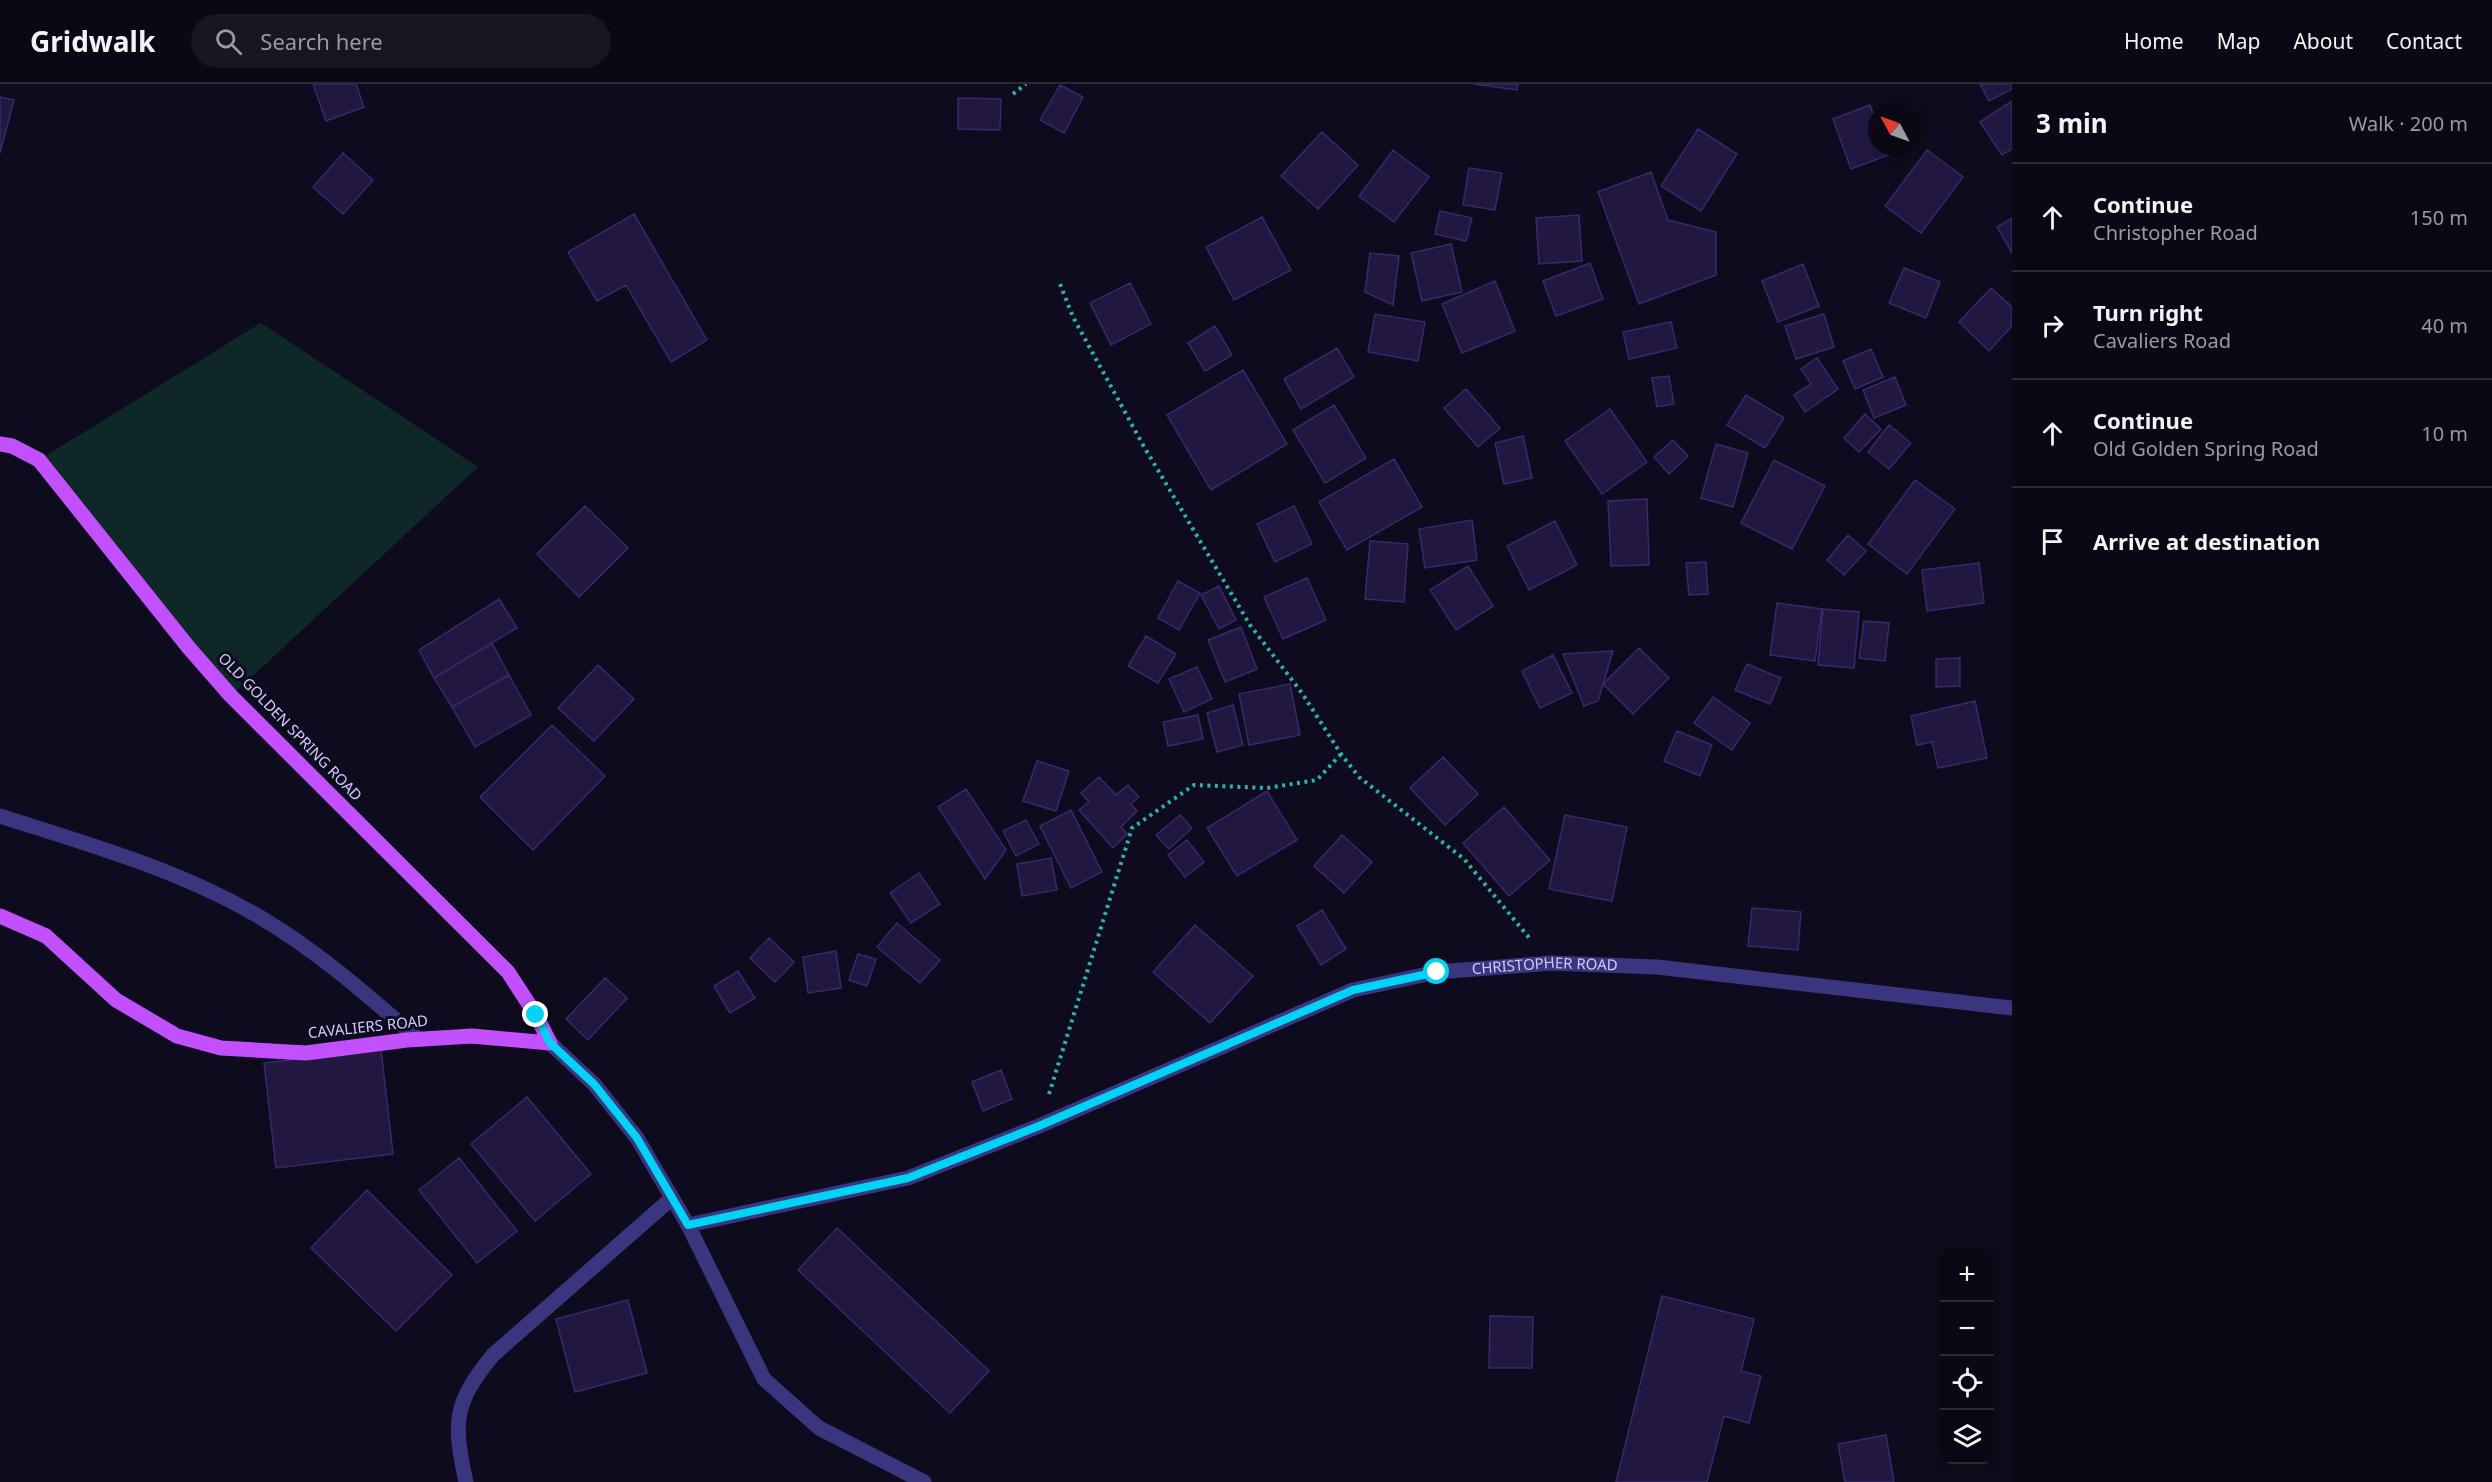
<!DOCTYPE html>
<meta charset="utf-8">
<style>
body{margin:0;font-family:"Noto Sans",sans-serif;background:#191623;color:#f1f3f6}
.controls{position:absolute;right:18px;bottom:18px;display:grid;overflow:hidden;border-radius:12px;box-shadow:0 3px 9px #0003}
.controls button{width:54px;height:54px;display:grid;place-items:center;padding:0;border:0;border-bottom:2px solid #2b2935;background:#0b0816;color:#f1f3f6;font:30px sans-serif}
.compass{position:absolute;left:1868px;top:18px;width:54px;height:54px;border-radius:50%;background:#0b0816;box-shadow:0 3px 9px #0003;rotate:311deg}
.stop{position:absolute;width:18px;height:18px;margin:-14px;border:4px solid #00d3f4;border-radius:50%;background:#fff}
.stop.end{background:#00d3f4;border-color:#fff;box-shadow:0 2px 6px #0008}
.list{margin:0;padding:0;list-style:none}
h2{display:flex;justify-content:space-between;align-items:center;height:78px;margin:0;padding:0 24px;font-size:26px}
h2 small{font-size:20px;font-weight:400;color:#9a9aa1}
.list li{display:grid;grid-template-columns:39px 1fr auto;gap:18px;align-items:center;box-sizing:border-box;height:108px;padding:0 24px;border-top:2px solid #2b2935}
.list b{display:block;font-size:22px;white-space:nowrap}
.list p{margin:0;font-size:20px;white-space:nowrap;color:#9a9aa1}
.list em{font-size:20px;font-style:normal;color:#9a9aa1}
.icon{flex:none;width:33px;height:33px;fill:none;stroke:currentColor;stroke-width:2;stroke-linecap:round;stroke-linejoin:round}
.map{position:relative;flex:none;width:2012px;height:1398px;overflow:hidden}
header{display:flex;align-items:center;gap:36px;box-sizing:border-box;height:84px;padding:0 30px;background:#0b0816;border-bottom:2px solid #2b2935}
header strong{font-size:28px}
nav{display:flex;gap:33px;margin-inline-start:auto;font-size:21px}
.search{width:420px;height:54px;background:#191623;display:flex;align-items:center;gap:15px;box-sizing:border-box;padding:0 21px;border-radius:33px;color:#9a9aa1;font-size:22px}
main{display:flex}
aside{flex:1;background:#0b0816}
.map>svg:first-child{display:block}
.green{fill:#0e2828}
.building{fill:#211740;stroke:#38286c;stroke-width:1.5}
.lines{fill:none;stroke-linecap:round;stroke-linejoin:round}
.path{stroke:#2ab2ae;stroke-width:4;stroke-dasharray:3 4.5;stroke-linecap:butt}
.minor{stroke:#3a357f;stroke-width:15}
.major{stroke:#c350ff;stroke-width:15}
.route{stroke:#00d3f4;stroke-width:8}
.labels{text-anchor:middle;stroke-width:6;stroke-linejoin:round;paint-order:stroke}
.street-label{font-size:15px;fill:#d1c9ff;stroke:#0f0b1e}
</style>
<header>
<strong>Gridwalk</strong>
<div class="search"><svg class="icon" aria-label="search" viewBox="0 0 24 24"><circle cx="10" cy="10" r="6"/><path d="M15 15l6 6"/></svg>Search here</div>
<nav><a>Home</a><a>Map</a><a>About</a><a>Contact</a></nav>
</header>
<main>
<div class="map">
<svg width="2012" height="1398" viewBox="0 0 2012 1398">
<rect width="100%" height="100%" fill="#0f0b1e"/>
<!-- green -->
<path class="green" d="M261,239l217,144 -247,229 -192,-236z"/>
<!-- building -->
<path class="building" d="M313,0h43l8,23 -38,14z
M1473,0h45l-1,6z
M1980,0h32v5l-23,12z
M1060,1l23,12 -19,36 -24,-13z
M0,13l14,3 -14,53z
M958,14l43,1 -1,31 -42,-1z
M2012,17v48l-10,6 -22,-33z
M1870,21l7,20v22h8l3,8 -37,14 -18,-50z
M1698,45l39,25 -36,57 -40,-25z
M1322,48l36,33 -40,44 -37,-33z
M1393,66l36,27 -35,45 -35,-26z
M1927,66l36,27 -42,56 -36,-27z
M343,69l30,27 -30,34 -30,-27z
M1469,84l33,5 -7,37 -32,-5z
M1651,88l17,48 48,12v43l-77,29 -41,-112z
M1440,127l32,7 -6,23 -31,-7z
M634,130l73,126 -36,22 -45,-77 -29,16 -29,-49z
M1579,131l3,46 -43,3 -3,-46z
M1262,133l29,53 -57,30 -28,-53z
M2012,134v35l-15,-26z
M1451,160l11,48 -40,9 -11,-48z
M1370,169l29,3 -6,49 -28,-13z
M1590,179l13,36 -47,17 -13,-35z
M1803,180l16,42 -41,16 -16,-41z
M1904,184l36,14 -14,36 -37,-15z
M1495,197l20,50 -53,22 -20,-49z
M1130,199l21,41 -40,21 -21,-42z
M1991,204l21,19v19l-23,25 -30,-29z
M1375,230l50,8 -7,39 -50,-9z
M1824,230l10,33 -38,12 -11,-33z
M1671,238l6,26 -48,11 -6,-27z
M1215,242l17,29 -27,16 -17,-28z
M1337,264l17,29 -53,32 -17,-30z
M1871,265l12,28 -28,12 -12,-28z
M1817,274l21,31 -33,23 -11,-17 17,-11 -10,-15z
M1243,286l44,74 -76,46 -44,-75z
M1669,292l5,28 -17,3 -5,-29z
M1895,293l11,28 -32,13 -11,-28z
M1466,305l34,39 -22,19 -34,-39z
M1746,311l38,23 -19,30 -38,-23z
M1334,321l32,53 -41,25 -32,-53z
M1610,325l37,53 -45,32 -37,-53z
M1865,330l16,15 -22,23 -15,-14z
M1889,341l22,18 -22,26 -21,-17z
M1523,352l9,42 -28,6 -9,-41z
M1673,356l15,16 -19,18 -15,-17z
M1716,360l32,9 -15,54 -32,-9z
M1394,375l28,48 -75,43 -28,-48z
M1774,376l51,26 -33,63 -51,-26z
M1915,396l40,29 -48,65 -39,-30z
M1647,415l2,66 -38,1 -3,-65z
M585,422l43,42 -49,49 -42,-43z
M1294,422l18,38 -37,18 -18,-38z
M1472,436l5,40 -52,8 -6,-39z
M1555,437l22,44 -48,25 -22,-44z
M1848,451l18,16 -22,24 -17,-15z
M1370,457l38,3 -4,58 -39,-3z
M1706,478l2,32 -19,1 -3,-32z
M1979,479l5,40 -57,8 -5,-41z
M1468,482l25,40 -37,24 -26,-40z
M1307,494l19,42 -43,19 -19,-42z
M1178,497l22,12 -21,37 -21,-12z
M1219,502l17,34 -17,9 -18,-34z
M499,515l18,29 -83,50 -15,-28z
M1777,519l45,6 -7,52 -45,-6z
M1823,525l36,3 -5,56 -36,-3z
M1864,537l25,2 -4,38 -26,-3z
M1241,543l16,42 -32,13 -17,-42z
M1146,552l30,18 -18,29 -30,-17z
M492,559l17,32 -57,32 -18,-29z
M1639,564l30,30 -36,36 -30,-30z
M1613,567l-15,50 -14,5 -21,-52z
M1553,571l19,38 -32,15 -18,-37z
M1960,574v28l-24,1v-28z
M1747,580l34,14 -11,26 -35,-14z
M598,581l36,34 -40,42 -36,-33z
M1197,583l15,32 -28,13 -15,-33z
M509,591l22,40 -56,32 -23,-40z
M1290,600l10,51 -51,10 -10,-51z
M1713,613l37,26 -18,27 -38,-27z
M1975,617l12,57 -49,10 -6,-26 -15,3 -6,-29z
M1233,621l10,40 -26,7 -10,-39z
M1198,631l5,24 -35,7 -5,-24z
M552,641l53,51 -72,74 -53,-53z
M1677,647l35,14 -12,31 -36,-15z
M1443,673l35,37 -33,31 -35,-37z
M1037,677l32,10 -13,40 -33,-10z
M1099,693l17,18 12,-10 11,12 -8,7 6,7 -16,16 6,7 -14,14 -34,-38 10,-8 -8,-9z
M966,705l40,61 -21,29 -47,-72z
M1267,707l30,49 -60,36 -30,-48z
M1504,723l46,53 -41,36 -46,-53z
M1071,726l31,62 -31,16 -31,-62z
M1180,731l12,13 -23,21 -13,-14z
M1565,731l62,12 -15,74 -63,-12z
M1026,736l13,24 -23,12 -13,-25z
M1342,751l30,27 -28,31 -30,-27z
M1187,756l17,22 -19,15 -17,-22z
M1051,774l6,32 -35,6 -5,-32z
M919,789l21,31 -29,19 -21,-30z
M1752,824l49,4 -3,38 -50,-4z
M1322,826l24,39 -25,16 -24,-39z
M897,839l43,37 -20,23 -43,-36z
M1195,841l58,51 -43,47 -57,-51z
M769,854l25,24 -19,20 -25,-24z
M836,867l5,37 -33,5 -5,-36z
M858,870l18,5 -9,27 -18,-6z
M738,887l17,27 -25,15 -16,-27z
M605,894l22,20 -39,42 -22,-21z
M381,965l12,105 -117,14 -12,-105z
M1001,986l11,29 -29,12 -11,-29z
M527,1013l64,77 -56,47 -64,-77z
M459,1074l58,73 -40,32 -58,-73z
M367,1106l85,85 -56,56 -85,-83z
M837,1144l152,143 -39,42 -152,-143z
M1662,1212l92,23 -13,52 20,5 -12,47 -25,-7 -17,66h-91z
M628,1216l19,73 -72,19 -19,-73z
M1490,1232l43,1 -1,51h-43z
M1886,1351l8,47h-49l-7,-38z"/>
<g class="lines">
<!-- path -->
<path class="path" d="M1013,10l13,-10
M1060,200l13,33 70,128 107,180 52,68 39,61 18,23 105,82 67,81
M1049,1010l83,-266 62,-43 73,3 50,-8 24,-26"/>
<!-- minor -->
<g class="minor">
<path d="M0,732c90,29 181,54 263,103 57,34 105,77 155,120"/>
<path d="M550,959l44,41 43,54 51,87 76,154 55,49 105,54"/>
<path id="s1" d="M688,1141l220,-47 131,-52 314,-136 84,-18 114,-9 106,4 355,41"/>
<path d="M466,1398c-13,-60 -13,-78 27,-127l179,-157"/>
</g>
<!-- major -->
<path class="major" d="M0,360l12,2 27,14 150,188 42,48 277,276 28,43 14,28
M0,832l46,20 70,64 61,36 44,12 85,5 101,-13 65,-4 78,7"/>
</g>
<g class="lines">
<!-- route -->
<path class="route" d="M536,931l14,28 44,41 43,54 51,87 220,-47 131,-52 314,-136 84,-18"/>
</g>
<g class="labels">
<!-- street labels -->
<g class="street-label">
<text transform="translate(290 643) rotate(46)" y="5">OLD GOLDEN SPRING ROAD</text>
<text dy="5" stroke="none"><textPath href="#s1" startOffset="902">CHRISTOPHER ROAD</textPath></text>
<text transform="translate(368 943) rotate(-6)" y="5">CAVALIERS ROAD</text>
</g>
</g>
</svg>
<div class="controls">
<button>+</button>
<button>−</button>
<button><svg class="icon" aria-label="locate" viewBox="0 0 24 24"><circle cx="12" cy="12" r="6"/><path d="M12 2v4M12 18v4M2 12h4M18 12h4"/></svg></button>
<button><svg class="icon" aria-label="layers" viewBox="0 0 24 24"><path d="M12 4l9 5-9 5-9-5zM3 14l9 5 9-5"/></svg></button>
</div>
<svg class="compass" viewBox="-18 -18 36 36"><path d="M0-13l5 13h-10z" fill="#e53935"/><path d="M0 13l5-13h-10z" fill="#9a9aa1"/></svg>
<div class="stop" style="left:1437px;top:888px"></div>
<div class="stop end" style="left:536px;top:931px"></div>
</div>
<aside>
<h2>3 min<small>Walk · 200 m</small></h2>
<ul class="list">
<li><svg class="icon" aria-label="ahead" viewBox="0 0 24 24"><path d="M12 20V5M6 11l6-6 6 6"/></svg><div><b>Continue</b><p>Christopher Road</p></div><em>150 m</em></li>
<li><svg class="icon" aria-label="right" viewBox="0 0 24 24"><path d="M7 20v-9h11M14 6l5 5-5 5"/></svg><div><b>Turn right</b><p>Cavaliers Road</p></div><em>40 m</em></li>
<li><svg class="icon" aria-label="ahead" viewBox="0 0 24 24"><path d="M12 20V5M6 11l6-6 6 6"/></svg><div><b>Continue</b><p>Old Golden Spring Road</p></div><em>10 m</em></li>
<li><svg class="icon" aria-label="arrive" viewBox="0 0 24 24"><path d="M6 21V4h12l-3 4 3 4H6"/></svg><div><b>Arrive at destination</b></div></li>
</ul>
</aside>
</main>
